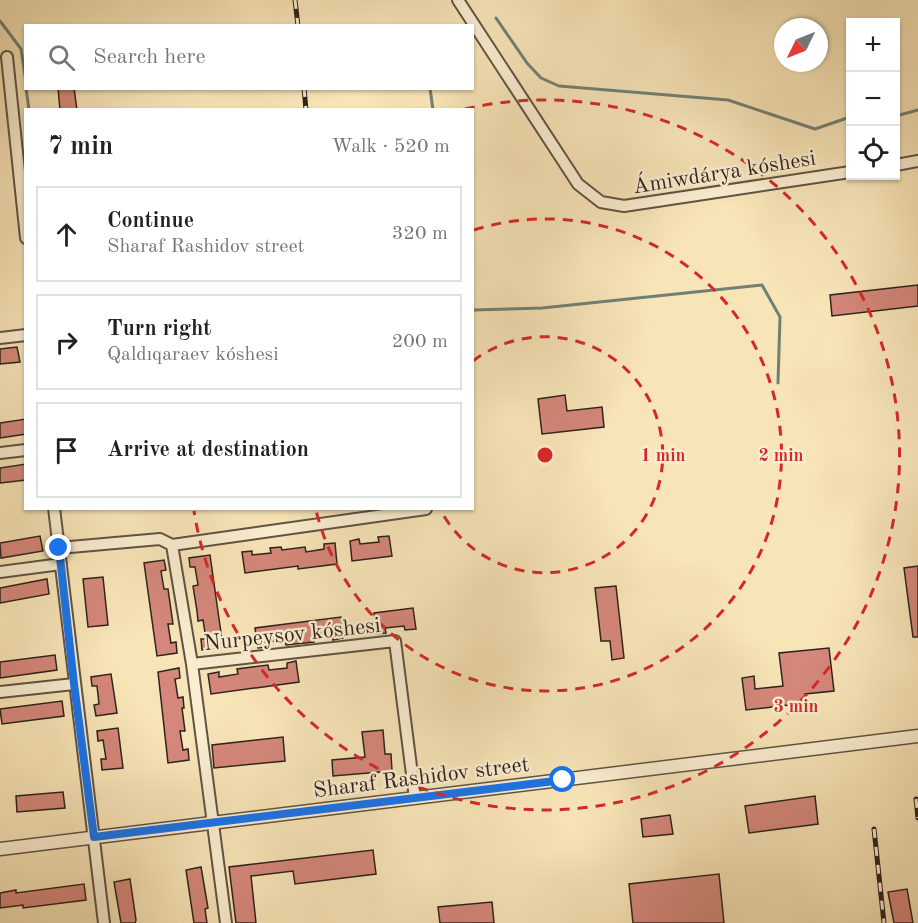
<!DOCTYPE html>
<meta charset="utf-8">
<style>
body{margin:0;font-family:"Old Standard TT",serif;background:#f2f2f2;color:#202124}
.controls{position:absolute;right:18px;top:18px;display:grid;overflow:hidden;border-radius:0px;box-shadow:0 2px 4px #0004}
.controls button{width:54px;height:54px;display:grid;place-items:center;padding:0;border:0;border-bottom:2px solid #e0e0e0;background:#fff;color:#202124;font:30px sans-serif}
.compass{position:absolute;left:774px;top:18px;width:54px;height:54px;border-radius:50%;background:#fff;box-shadow:0 2px 4px #0004;rotate:227deg}
.stop{position:absolute;width:18px;height:18px;margin:-14px;border:4px solid #1a73e8;border-radius:50%;background:#fff}
.stop.end{background:#1a73e8;border-color:#fff;box-shadow:0 2px 6px #0008}
.list{margin:0;padding:0;list-style:none}
h2{display:flex;justify-content:space-between;align-items:center;height:78px;margin:0;padding:0 24px;font-size:26px}
h2 small{font-size:20px;font-weight:400;color:#757577}
.list li{display:grid;grid-template-columns:39px 1fr auto;gap:18px;align-items:center;box-sizing:border-box;height:96px;margin:0 12px 12px;padding:0 12px;border:2px solid #e0e0e0;border-radius:0px}
.list b{display:block;font-size:22px;white-space:nowrap}
.list p{margin:0;font-size:20px;white-space:nowrap;color:#757577}
.list em{font-size:20px;font-style:normal;color:#757577}
.icon{flex:none;width:33px;height:33px;fill:none;stroke:currentColor;stroke-width:2;stroke-linecap:round;stroke-linejoin:round}
.map{position:relative;flex:none;width:918px;height:923px;overflow:hidden}
.search{position:absolute;background:#fff;box-shadow:0 2px 4px #0004;left:24px;top:24px;width:450px;height:66px;display:flex;align-items:center;gap:15px;box-sizing:border-box;padding:0 21px;border-radius:0px;color:#757577;font-size:22px}
.panel{position:absolute;background:#fff;box-shadow:0 2px 4px #0004;left:24px;top:108px;width:450px;height:402px;border-radius:0px}
.map>svg:first-child{display:block}
.lines{fill:none;stroke-linecap:round;stroke-linejoin:round}
.stream{stroke:#718075;stroke-width:3}
.building{fill:#d4877a;stroke:#2e231c;stroke-width:1.5}
.minor-casing{stroke:#605343;stroke-width:14}
.tertiary-casing{stroke:#605343;stroke-width:15}
.minor{stroke:#faedd0;stroke-width:10}
.tertiary{stroke:#faedd0;stroke-width:12}
.rail-casing{stroke:#2e231c;stroke-width:5}
.rail{stroke:#faedd0;stroke-width:3;stroke-dasharray:9;stroke-linecap:butt}
.route{stroke:#1a73e8;stroke-width:8}
.ring{fill:none;stroke:#d62828;stroke-width:3;stroke-dasharray:10 8}
.labels{text-anchor:middle;stroke-width:5;stroke-linejoin:round;paint-order:stroke}
.street-label{font-size:22px;fill:#2e231c;stroke:#faedd0}
.centre{fill:#d62828;stroke:#faedd0;stroke-width:3}
.ring-label{font-size:18px;text-anchor:middle;font-weight:bold;fill:#d62828;stroke:#faedd0;stroke-width:5;stroke-linejoin:round;paint-order:stroke}
</style>
<div class="map">
<svg width="918" height="923" viewBox="0 0 918 923">
<rect width="100%" height="100%" fill="#f7e4b7"/>
<filter id="stains"><feTurbulence type="fractalNoise" baseFrequency=".00333" numOctaves="4"/><feColorMatrix values="0 0 0 0 .2 0 0 0 0 .09 0 0 0 0 .02 0 0 0 .5 -.17"/></filter>
<radialGradient id="worn" r=".72"><stop offset=".6" stop-color="#630" stop-opacity="0"/><stop offset="1" stop-color="#630" stop-opacity=".3"/></radialGradient>
<g class="lines">
<!-- stream -->
<path class="stream" d="M496,18l31,45 14,15 18,8 169,14 87,29 35,-12
M0,21l21,28 5,33
M26,88l3,22
M430,88l3,22
M896,116l22,-6
M472,310l70,-2 220,-23 18,32 -2,66"/>
</g>
<!-- building -->
<path class="building" d="M58,88h16l3,22h-17z
M918,285v21l-86,10 -2,-21z
M17,347l3,15 -20,2v-15z
M565,395l2,16 35,-4 2,20 -62,7 -4,-35z
M26,419v15l-26,4v-15z
M26,464v16l-26,3v-15z
M40,536l3,15 -42,7 -1,-15z
M389,536l3,20 -40,5 -2,-20 9,-2 1,5 19,-2 -1,-5z
M335,543l2,21 -39,5v-3l-53,7 -3,-21 10,-1v4l19,-2 -1,-5 11,-1 1,3 23,-3 1,5 18,-3v-5z
M210,555l13,92 -21,3 -1,-11h5l-3,-19 -5,1 -1,-10 -4,-25 5,-1 -3,-18h-5l-1,-9z
M164,560l2,10 -5,1 3,18h4l5,35h-5l3,19 5,-1 1,11 -20,3 -13,-93z
M918,566v71h-5l-9,-69z
M103,577l5,48 -20,2 -5,-48z
M47,579l2,15 -49,9v-15z
M616,586l8,72 -12,2 -2,-19h-9l-6,-53z
M413,608l3,21 -11,1 -1,-4 -19,2 1,5 -10,1 -2,-21z
M341,617l2,21 -10,2 -1,-5 -19,2 1,5 -28,3 -1,-5 -18,2v5l-9,1 -3,-20z
M829,648l5,43 -29,3 1,9 -60,7 -4,-32 12,-2 1,13 28,-3 -4,-33z
M55,655l2,15 -57,8v-16z
M296,661l3,21 -88,12 -3,-20 11,-2v5l19,-3 -1,-5 31,-4 1,5 18,-2v-5z
M179,668l1,10 -5,1 3,19 5,-1 1,11h-2l3,23h-5l3,19 5,-1 1,11 -21,3 -10,-91z
M111,674l6,39 -21,3 -2,-11 5,-1 -2,-18h-5l-1,-9z
M62,701l2,15 -62,8 -2,-15z
M118,728l5,40 -21,2 -1,-11h5l-3,-19 -5,1 -1,-10z
M383,730l2,24h6l1,17 -59,5 -1,-16 33,-3 -3,-25z
M283,737l2,24 -71,7 -2,-23z
M63,792l2,16 -48,4 -1,-16z
M815,796l3,28 -69,9 -4,-27z
M670,815l3,19 -30,3 -2,-18z
M373,850l3,24 -81,10 -2,-13 -42,5 5,47h-20l-7,-56z
M201,867l7,41 -3,1 2,14h-13l-8,-53z
M719,874l5,49h-91l-4,-39z
M130,879l6,41 -1,3h-14l-7,-41z
M84,884l2,16 -63,8v-3l-23,3v-15l16,-3v3z
M907,889l6,34h-19l-6,-31z
M492,902l2,21h-54l-2,-16z"/>
<g class="lines">
<!-- minor casing -->
<g class="minor-casing">
<path id="minor" d="M458,0l120,184 23,18 23,4 226,-34
M7,57l19,181
M896,165l22,-4
M0,338l26,-3
M0,453l26,-3
M54,508l50,415
M172,545l20,119 34,259
M59,548l101,-9 12,6 254,-36
M0,572l61,-8
M192,664l203,-23 20,157
M0,692l74,-8"/>
</g>
<!-- tertiary casing -->
<g class="tertiary-casing">
<path id="tertiary" d="M0,849l918,-113"/>
</g>
<!-- minor -->
<use href="#minor" class="minor"/>
<!-- tertiary -->
<use href="#tertiary" class="tertiary"/>
<!-- rail casing -->
<g class="rail-casing">
<path id="rail" d="M295,0l3,26
M304,88l2,22
M916,799l2,19
M874,829l10,94"/>
</g>
<!-- rail -->
<use href="#rail" class="rail"/>
</g>
<g class="lines">
<!-- route -->
<path class="route" d="M59,548l15,136 20,153 469,-57"/>
</g>
<!-- distance rings -->
<g class="ring">
<path d="M473 361A118 118 0 1 1 440 509"/>
<path d="M474 230A236 236 0 1 1 316 510"/>
<path d="M465 109A355 355 0 1 1 194 511"/>
</g>
<g class="labels">
<!-- street labels -->
<g class="street-label">
<text transform="translate(724 171) rotate(-9)" y="8">Ámiwdárya kóshesi</text>
<text transform="translate(292 633) rotate(-6)" y="8">Nurpeysov kóshesi</text>
<text transform="translate(421 776) rotate(-7)" y="8">Sharaf Rashidov street</text>
</g>
</g>
<circle cx="545" cy="455" r="9" class="centre"/>
<g class="ring-label">
<text x="663" y="461">1 min</text>
<text x="781" y="461">2 min</text>
<text x="796" y="712">3 min</text>
</g>
<rect width="100%" height="100%" filter="url(#stains)"/>
<rect width="100%" height="100%" fill="url(#worn)"/>
</svg>
<div class="controls">
<button>+</button>
<button>−</button>
<button><svg class="icon" aria-label="locate" viewBox="0 0 24 24"><circle cx="12" cy="12" r="6"/><path d="M12 2v4M12 18v4M2 12h4M18 12h4"/></svg></button>
</div>
<svg class="compass" viewBox="-18 -18 36 36"><path d="M0-13l5 13h-10z" fill="#e53935"/><path d="M0 13l5-13h-10z" fill="#757577"/></svg>
<div class="stop" style="left:563px;top:780px"></div>
<div class="stop end" style="left:59px;top:548px"></div>
<div class="search"><svg class="icon" aria-label="search" viewBox="0 0 24 24"><circle cx="10" cy="10" r="6"/><path d="M15 15l6 6"/></svg>Search here</div>
<section class="panel">
<h2>7 min<small>Walk · 520 m</small></h2>
<ul class="list">
<li><svg class="icon" aria-label="ahead" viewBox="0 0 24 24"><path d="M12 20V5M6 11l6-6 6 6"/></svg><div><b>Continue</b><p>Sharaf Rashidov street</p></div><em>320 m</em></li>
<li><svg class="icon" aria-label="right" viewBox="0 0 24 24"><path d="M7 20v-9h11M14 6l5 5-5 5"/></svg><div><b>Turn right</b><p>Qaldıqaraev kóshesi</p></div><em>200 m</em></li>
<li><svg class="icon" aria-label="arrive" viewBox="0 0 24 24"><path d="M6 21V4h12l-3 4 3 4H6"/></svg><div><b>Arrive at destination</b></div></li>
</ul>
</section>
</div>
